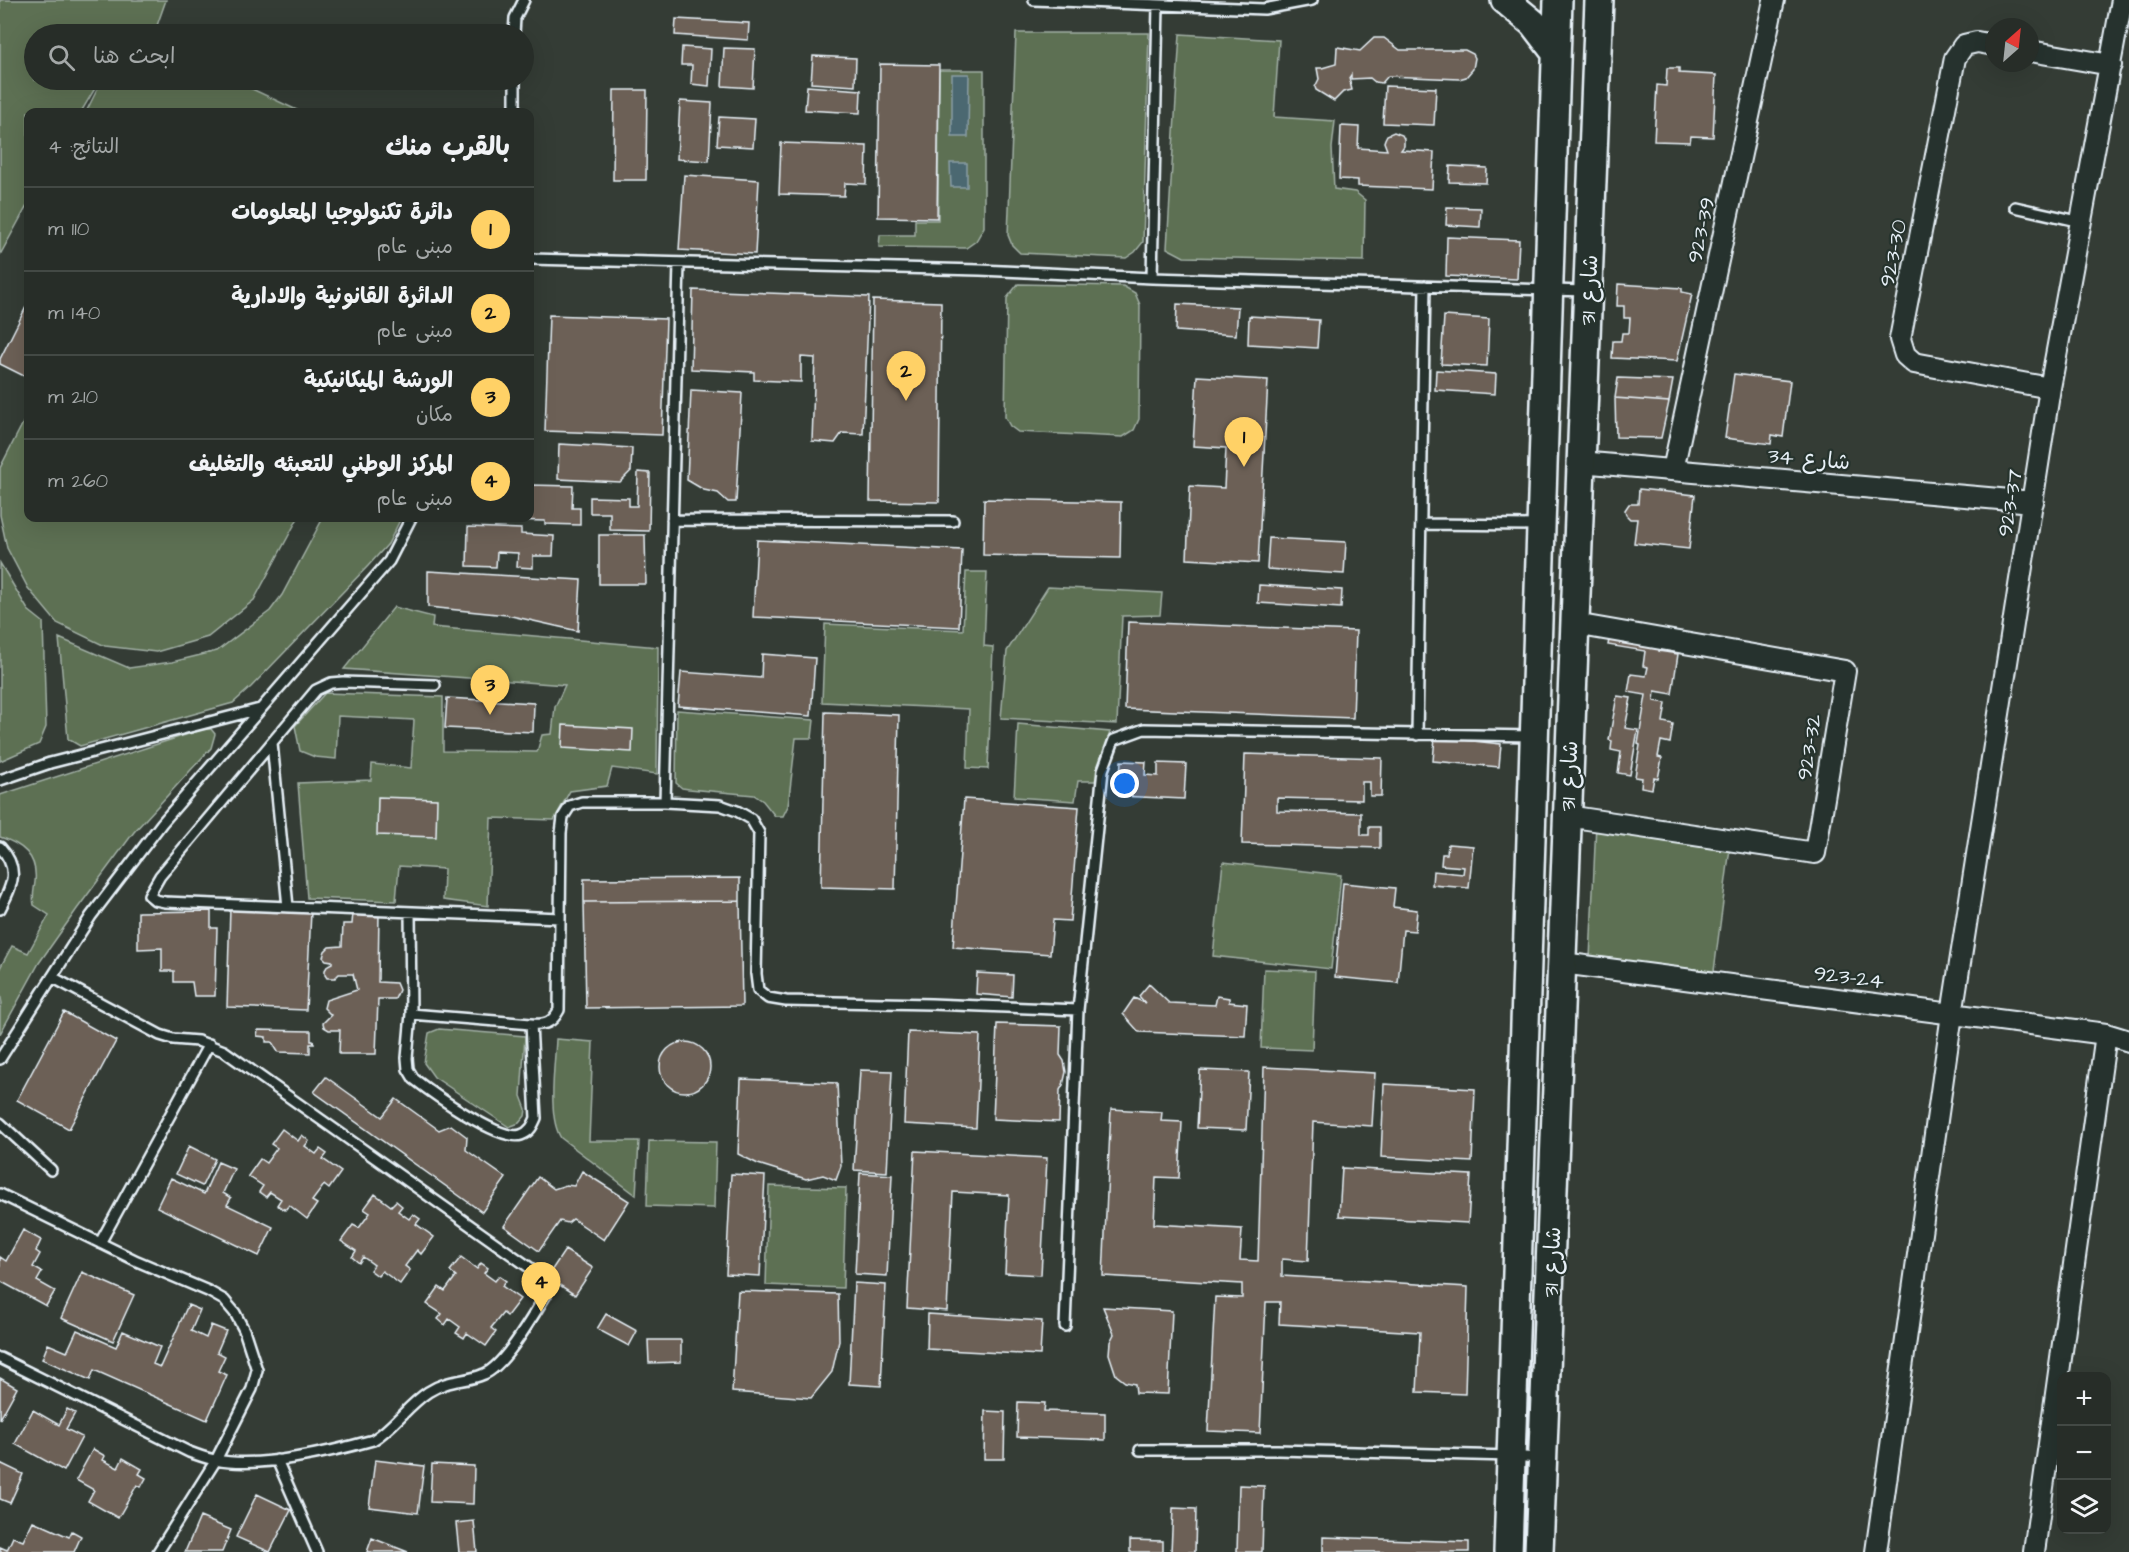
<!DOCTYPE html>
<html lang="ar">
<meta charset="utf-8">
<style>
body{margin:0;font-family:"Architects Daughter","Playpen Sans Arabic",sans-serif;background:#333934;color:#f1f3f6;direction:rtl}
.controls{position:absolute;right:18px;bottom:18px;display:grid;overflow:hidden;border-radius:12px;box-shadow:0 6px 24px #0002}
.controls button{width:54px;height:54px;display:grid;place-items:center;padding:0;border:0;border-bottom:2px solid #434945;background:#272d28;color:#f1f3f6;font:30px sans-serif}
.compass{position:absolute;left:1985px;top:18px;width:54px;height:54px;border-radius:50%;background:#272d28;box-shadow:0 6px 24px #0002;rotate:27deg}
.you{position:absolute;left:1125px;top:784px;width:21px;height:21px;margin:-15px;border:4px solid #fff;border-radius:50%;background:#1a73e8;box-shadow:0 0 0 9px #1a73e833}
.badge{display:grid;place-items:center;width:39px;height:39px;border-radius:50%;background:#ffd166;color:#111;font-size:20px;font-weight:700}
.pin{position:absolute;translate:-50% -50px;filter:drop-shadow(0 2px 3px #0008)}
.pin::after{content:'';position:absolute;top:32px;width:21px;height:18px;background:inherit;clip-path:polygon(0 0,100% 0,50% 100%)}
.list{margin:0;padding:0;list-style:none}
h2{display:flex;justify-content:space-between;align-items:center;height:78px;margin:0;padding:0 24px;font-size:26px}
h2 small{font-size:20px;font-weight:400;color:#a4a8a8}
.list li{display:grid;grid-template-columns:39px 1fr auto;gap:18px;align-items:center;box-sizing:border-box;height:84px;padding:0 24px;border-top:2px solid #434945}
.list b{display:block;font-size:22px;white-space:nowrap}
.list p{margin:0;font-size:20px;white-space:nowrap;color:#a4a8a8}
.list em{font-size:20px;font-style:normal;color:#a4a8a8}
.icon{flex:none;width:33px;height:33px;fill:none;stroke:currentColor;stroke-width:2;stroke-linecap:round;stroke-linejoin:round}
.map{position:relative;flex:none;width:2129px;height:1552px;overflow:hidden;direction:ltr}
.search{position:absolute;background:#272d28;box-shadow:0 6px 24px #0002;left:24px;top:24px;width:510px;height:66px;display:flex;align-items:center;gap:15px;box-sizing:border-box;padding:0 21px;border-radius:33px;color:#a4a8a8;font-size:22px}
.panel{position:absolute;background:#272d28;box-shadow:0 6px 24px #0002;left:24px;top:108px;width:510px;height:414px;border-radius:12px;direction:rtl}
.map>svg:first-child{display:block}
.green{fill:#5d7053;stroke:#a2b0a6;stroke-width:1.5}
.water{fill:#4b6771;stroke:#8a9ea7;stroke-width:1.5}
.building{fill:#6c6156;stroke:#e8f1f8;stroke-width:1.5}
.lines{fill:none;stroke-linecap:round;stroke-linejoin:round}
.lane-casing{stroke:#e8f1f8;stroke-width:14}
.street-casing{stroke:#e8f1f8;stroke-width:24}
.secondary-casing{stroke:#e8f1f8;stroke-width:32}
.lane{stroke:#26332d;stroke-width:9}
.street{stroke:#26332d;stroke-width:20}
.secondary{stroke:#26332d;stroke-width:27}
.labels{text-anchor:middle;stroke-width:4.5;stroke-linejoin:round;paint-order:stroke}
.street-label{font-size:22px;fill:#e8f1f8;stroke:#26332d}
</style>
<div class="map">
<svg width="2129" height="1552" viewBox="0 0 2129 1552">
<rect width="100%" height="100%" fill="#343c35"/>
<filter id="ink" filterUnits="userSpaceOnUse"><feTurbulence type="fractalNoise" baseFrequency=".0167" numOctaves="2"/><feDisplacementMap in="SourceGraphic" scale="12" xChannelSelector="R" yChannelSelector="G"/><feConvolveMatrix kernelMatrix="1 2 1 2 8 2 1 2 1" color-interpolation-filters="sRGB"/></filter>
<g filter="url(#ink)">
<!-- green -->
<path class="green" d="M0,0h166l-12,34h-120v46h66l-19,32h-53v92l-28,51z
M1016,33h133l-6,209 -8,10 -9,6 -106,-5 -8,-8 -4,-10z
M1180,34l99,6 -5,77 61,4 -3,27 2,41 21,3 10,8 -1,61 -180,-4 -17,-9z
M939,70h45v157l-8,14 -10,7 -87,-1 1,-12h35v-15h23z
M102,80h131l68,32h-215z
M1018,284l105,2 12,7 5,12 -1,114 -5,11 -11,7 -105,-5 -8,-6 -5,-9 2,-119z
M28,413v105h270l-44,82 -46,37 -52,15 -51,-6 -48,-23 -29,-35 -21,-40 -7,-33v-47z
M323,518h78l-13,26 -20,22 -117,121 -18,16 -153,43 -12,-7 -9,-101 70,30 43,-6 45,-11 53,-40 12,-16z
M0,563l28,47 15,12 3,105 -7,17 -39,17z
M966,572h21l-3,74 9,1 -5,122 -21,-1 2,-59 -147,-7 3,-78 138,6z
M1048,587l114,6 -2,22 -38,1 -5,108 -116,-6 6,-67z
M394,607l39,10 -1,10 226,20 -1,127 -45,-6 -5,18 -37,5 -16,29 -63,-2 -3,88 -45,-6 1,-31 -45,-3 -3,35 -89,-3 -9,-115 73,-3 1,-16 39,4 3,-48 -76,-4 -2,43 -21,-2 -15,-6 -5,-25 30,-33 118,4v54l94,1 5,-17 10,-1 3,-27 10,-22 -221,-16z
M677,710l137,10 -2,18h-16l-8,68 -5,10h-8l-12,-15 -9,-6 -65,-6 -7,-1 -6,-5z
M1018,724l92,8 -15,49h-17l-3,20 -61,-4z
M204,729h7l4,5 -4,14 -77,84 -57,77 -38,54 -39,71v-26l2,-4 -2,-11v-25l12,-22 16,7 21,-38 -15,-10c-2,-9 0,-14 1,-23 3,-26 -13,-38 -35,-45v-42z
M1596,823l134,25 -16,123 -124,-12z
M1223,862l118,13 -10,94 -118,-13z
M1264,969l51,2 -3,79 -51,-2z
M439,1029l86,7 -4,60 5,13 -1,7 -6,7 -10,4 -75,-50 -10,-14 5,-30z
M556,1039l37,3 -4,99h50l-3,54 -75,-57c-14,-21 -6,-73 -5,-99z
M649,1141l67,1 -2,66 -67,-2z
M769,1186l77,2 -3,100 -77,-3z"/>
<!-- water -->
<path class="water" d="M952,74h17l-1,63h-16z
M950,163h17v24h-16z"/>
<!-- building -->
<path class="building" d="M676,19l73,4 -1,17 -73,-5z
M1374,38h10l16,12h65l8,4 2,4 -2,11 -7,8 -7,2 -71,-3 -6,7 -7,-1 -5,-4 -19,1v-4l-2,3 3,12 -9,2 -9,9 -18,-11 -1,-3 4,-8 -2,-11h5l14,-4 1,-17 23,4z
M682,47l29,2 -2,37 -18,-2 1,-19h-11z
M724,48l31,1 -2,39 -31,-2z
M813,56l43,2 -1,28 -44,-3z
M880,64l59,1 -2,153 -59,-1z
M1667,68h12v5l37,2 -3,62 -22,-1 -1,6 -36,-1 3,-56 9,1z
M807,86l54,4 -1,23 -55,-3z
M1385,86l51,2 -2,37 -51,-2z
M614,90h33l-1,90h-33z
M680,101l32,2 -3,58 -32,-2z
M719,117l36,2 -2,28 -36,-2z
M1341,126l18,1 -1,21 29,2 -3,-8 1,-3 2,-4 7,-3 8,3 2,4v7l-3,4 33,2 -2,37 -74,-3v-6l-19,-1z
M781,143l86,3 -1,38 -21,-1 -1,13 -65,-2z
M1450,166l37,2 -1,15 -37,-1z
M684,175l75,5 -4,74 -76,-4z
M1447,207l34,1 -1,19 -34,-2z
M1447,237l72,3 -2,39 -71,-3z
M1618,284l64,4v4l10,2 -15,67 -65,-3 1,-17h8l1,-8h7l1,-15h-6v-12h-7z
M693,290l176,7 -6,137 -21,-1 -7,10 -23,-2 3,-83 -14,-1v25l-47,-2v-8l-63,-3z
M873,300l68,2 -2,200 -69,-1z
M28,303v75l-28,-14v-5z
M1177,304l61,3 -2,28 -60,-4z
M549,315l117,4 -4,116 -117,-4z
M1249,316l70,4 -2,28 -69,-4z
M1444,316l45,3 -2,47 -46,-2z
M1436,370l60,4 -1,20 -60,-4z
M1734,374l56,7 -7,56 -11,-2 -1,9 -46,-6z
M1197,376l71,4 -10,183 -71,-4 3,-73 34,2 2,-40 -33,-2z
M1618,378l55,2 -4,22 -54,-4z
M691,390l51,3 -6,109h-8l-10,-9 -14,-3 -17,-10z
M1615,398l54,4 -8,36 -45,-1z
M559,444l73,4 -1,23 -11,11 -62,-3z
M638,472l12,1 -1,58 -39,-1v-17h-20v-16l39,1v8h8z
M530,485l43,1 -1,22h8v17l-35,-1v-3l-33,-1v-2h18z
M1639,489l56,6 -6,54 -55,-6 3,-24h-7l-4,-4 -1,-5 4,-6h9z
M984,499l137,3 -1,56 -137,-3z
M468,527l53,2v5l33,2 -1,20h-20v12l-16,-1 1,-14 -21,-1 -1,15 -29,-1z
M599,535h46l1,49h-47z
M1269,538l77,4 -2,32 -77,-5z
M757,540l205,10 -3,77 -206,-10z
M428,571l153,9 -3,51 -71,-16 -79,-8z
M1259,585l83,5 -1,18 -83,-5z
M1128,622l228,9 -3,87 -228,-9z
M1610,634l50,8 -1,9 19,3 -6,40 -17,-3 -1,10 12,2 -3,19 10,2 -3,19 -9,-2 -3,16 4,1 -4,21 -4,-1 -2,11 -11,-2 1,-9 -7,-1 5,-32 -2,-1 8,-49 -18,-3 3,-18 15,2 2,-9 -5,-1 2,-15 -37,-6z
M762,654l53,4 -4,58 -133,-10 3,-34 80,6z
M1617,696l14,2 -6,30 13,2 -8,45 -12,-2 3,-21 -10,-2 1,-9 -3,-1z
M447,698l87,5 -1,29 -88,-4z
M825,712l74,3 -4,174 -74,-2z
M563,725l70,4 -1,23 -70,-4z
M1435,737l66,7 -2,23 -66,-6z
M1245,754l137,4 -1,38h-11v-14h-8v18l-85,-2v13l84,2v22h8v-8h11v21l-138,-4z
M1121,761l25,1 -1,13 13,1v-13l28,1 -2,35 -65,-3z
M378,797l59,2 -1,38 -59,-2z
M964,799l115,8 -9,114 -17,-1 -3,34 -97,-7z
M1448,844l25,2 -4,42 -37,-3 1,-14 30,3 1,-7 -23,-2 1,-11h5z
M740,878v23l-156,1v-23z
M1343,883l52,5 -2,19 24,3 -2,21 -12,-1 -5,53 -63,-6z
M740,901l2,105 -156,2 -2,-106z
M230,908l81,4 -5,98 -79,-3z
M211,911v17h6l-2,68h-21l-2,-14h-18v-11h-12v-23l-24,1v-37z
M353,912h26l-1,70 18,1 3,7 -4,9h-17l-2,55h-37l1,-24h-11l-5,-3 -1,-4 8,-8 -7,-7 2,-8 31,-10 -4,-16h-14l-4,4h-8l-2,-3v-5l3,-5 4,-2v-2l-6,-1 -3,-3 2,-6 4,-4 13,-1 1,-22h9z
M977,973l36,2 -1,22 -36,-3z
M1149,984l20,19 46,2 2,-9 12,2v4l18,2 -2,32 -106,-4 -16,-18 11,-16 11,5 -6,-7z
M64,1012l52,29 -47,88 -52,-29z
M997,1024l64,2 -1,29 4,6 2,11 -3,13 -3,5 -1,32 -66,-3z
M258,1030l53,1v10h2l1,3h-4v9l-32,-1 -6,-10h-6v-5l-9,-1z
M908,1032l72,3 -4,93 -72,-4z
M660 1067a25 25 0 1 1 50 0a25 25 0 1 1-50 0Z
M1264,1067l111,6 -3,53 -59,-4 -5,139 -26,-2v17l186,11 -3,107 -48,-2 3,-60 -141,-8 1,-22h-14l-6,131 -52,-2 7,-134 27,1v-14l-139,-8 8,-167 51,3 -1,9 21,1 -3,56 -23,-1 -2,47 88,5 -2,31 18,1z
M860,1070l32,1 -5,101 -33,-2z
M1200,1070l49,2 -3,58 -49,-2z
M326,1077l56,40 14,-18 43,31 12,-5 16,12 -1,13 40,28 -24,34 -168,-120z
M741,1079l96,4 4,83 -5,14 -13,-5 -17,4 -48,-15 -20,-10z
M1384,1084l91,5 -3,73 -91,-5z
M282,1129l16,12 4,-6 7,6 -4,5 11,8 4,-5 7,5 -4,5 18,13 -12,17 -5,-4 -12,16 5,3 -10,15 -18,-14 -4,5 -8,-5 4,-6 -11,-7 -4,5 -7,-5 4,-6 -15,-10 12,-17 6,4 11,-15 -6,-4z
M189,1146l26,13 -13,27 -26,-12z
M915,1151l132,7 -6,117 -36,-2 4,-78 -56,-3 -6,119 -40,-3z
M218,1162l16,7 -11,24 8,5 -4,7 46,22 -14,29 -102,-49 14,-29 33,16z
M1342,1168l129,7 -3,48 -129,-7z
M582,1171l47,30 -25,39 -31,-21 -5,4 -8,-2 -21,30 -35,-25 34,-49 16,12 12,-4 8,1z
M860,1173l32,2 -5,101 -32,-2z
M731,1174l34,2 -5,100 -34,-2z
M375,1194l16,12 5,-5 6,5 -4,5 11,8 4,-5 7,5 -4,5 18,13 -13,17 -4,-4 -12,16 5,4 -10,14 -18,-13 -4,5 -8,-6 4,-5 -11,-8 -4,6 -7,-6 4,-6 -15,-10 12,-16 6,3 11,-15 -6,-4z
M23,1230l18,10 -5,11 4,3 -7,13 9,5 -5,9 18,10 -9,15 -46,-25v-24l6,4z
M565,1250l28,18 -18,27 -28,-18z
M461,1257l16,12 4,-6 7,5 -4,5 11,8 4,-5 7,5 -4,5 18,13 -13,17 -4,-3 -12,15 5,4 -10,14 -19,-13 -3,5 -8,-5 4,-6 -11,-8 -4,6 -7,-6 4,-5 -15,-10 12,-17 6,4 11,-15 -6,-5z
M82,1272l52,23 -21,46 -52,-23z
M854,1283l32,2 -5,101 -32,-2z
M738,1291l100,3 1,47 -7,31 -21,26 -79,-6z
M188,1305l12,5 -9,21 15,7 5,-13 15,6 -9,21 8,4 -7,15 9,4 -20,45 -113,-50 -4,10 -48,-21 6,-15 19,8 10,-22 39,17 7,-16 37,16 -7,17 7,3z
M1103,1307l69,4 -4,83 -32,-1 -1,-9 -10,-2 -9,-7 -7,-21 1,-12 4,-8z
M606,1314l31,17 -8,15 -32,-17z
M928,1314l114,7 -2,34 -113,-6z
M648,1340h33v22l-32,1z
M0,1378l17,10 -17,31z
M1018,1402l27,1 -1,8 61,2v27l-88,-3z
M67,1409l8,4 -9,16 16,8 -18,34 -49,-27 18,-34 26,15z
M985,1411l20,1 -1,47h-20z
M93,1449l12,7 -2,4 15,8 5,-10 19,11 -3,5 7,4 -5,9 -4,-2 -19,33 -30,-17 6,-11 -18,-10z
M375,1460l49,6 -6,47 -49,-6z
M0,1463l23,11 -13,29 -10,-4z
M432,1464l42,2 -1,38 -43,-2z
M1239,1485l25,1 -2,66h-25z
M257,1494l34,16 -21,42 -34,-15z
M1173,1508l23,1 -1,43h-24z
M200,1517l31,13 -9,22h-37z
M33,1521l36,16 3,-6 9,5 -7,16h-74v-5l7,3 6,-13 10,4z
M474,1521l3,31h-18l-3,-29z
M1323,1537l146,5v10h-146z
M372,1538l36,14h-41z
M1130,1540l33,1v11h-33z"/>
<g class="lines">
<!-- lane casing -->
<g class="lane-casing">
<path id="lane" d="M1034,0l230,9 48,-9
M514,34l1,-16 9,-18
M515,80v32
M2015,207l67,15
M530,259l450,11 172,8 434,13
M1152,278l6,-273
M672,520l281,1
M1421,524l117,1
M435,685l-92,-3 -12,1 -15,7 -156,186 -11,19 6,5 10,2 395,16
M1417,735l8,-449
M272,743l16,164
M0,780l50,-17 210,-54
M665,802l14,-539
M0,847c20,22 13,37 0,62
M410,912l1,102 -4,44 1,11 6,10c18,14 86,63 107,56 9,-3 12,-10 15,-17l-5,-94
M1078,1010l25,-240 11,-30 30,-11 388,7
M411,1014l120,10c15,1 21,-1 28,-14l2,-177 2,-16 7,-11 12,-4h83l55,3 17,6 14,8 8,14 -3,141 2,16 10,8 18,3 145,3 147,6 -13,316
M0,1059l91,-143 71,-93 227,-262 22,-43
M0,1123l51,47
M0,1194l137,67 71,30 16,9 11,13 9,17 13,40 -5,19 -36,71 -58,92
M100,1243l109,-199
M0,1358l189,94c9,3 18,7 27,8 42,9 115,-8 157,-20 21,-13 34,-34 55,-48 22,-14 36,-9 56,-18 21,-8 49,-59 62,-79l2,-9 -12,-14 -312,-221 -26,-10 -25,-2 -13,-4 -108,-58
M1140,1450h138l233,6 28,2
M277,1460l40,92"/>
</g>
<!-- street casing -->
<g class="street-casing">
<path id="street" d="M1994,45l-17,-3 -13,3 -9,13 -55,281 5,16 9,8 136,25
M2030,51l81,14
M1580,462l453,40
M1673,470l101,-470
M1567,816l248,37 30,-182 -270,-47
M1562,963l544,71 23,7
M1876,1552l76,-538 98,-626 72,-388
M2034,1552l72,-518"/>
</g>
<!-- secondary casing -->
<g class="secondary-casing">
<path id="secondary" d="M1505,0l28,23 23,30
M1508,1552l50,-1552
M1539,1552l60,-1552"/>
</g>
<!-- lane -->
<use href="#lane" class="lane"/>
<!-- street -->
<use href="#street" class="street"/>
<!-- secondary -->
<use href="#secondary" class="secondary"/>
</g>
</g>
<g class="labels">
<!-- street labels -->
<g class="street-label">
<text transform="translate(1700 230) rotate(-78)" y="8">923-39</text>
<text transform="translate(1892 253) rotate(-79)" y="8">923-30</text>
<text transform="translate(1588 290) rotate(-88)" y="8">شارع 31</text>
<text transform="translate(1809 458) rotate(5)" y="8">شارع 34</text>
<text transform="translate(2009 503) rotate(-81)" y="8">923-37</text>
<text transform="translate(1808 747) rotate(-81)" y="8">923-32</text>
<text transform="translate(1568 776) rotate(-88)" y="8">شارع 31</text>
<text transform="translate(1849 976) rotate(7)" y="8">923-24</text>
<text transform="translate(1551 1262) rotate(-88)" y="8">شارع 31</text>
</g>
</g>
</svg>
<div class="controls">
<button>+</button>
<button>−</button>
<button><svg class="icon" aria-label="layers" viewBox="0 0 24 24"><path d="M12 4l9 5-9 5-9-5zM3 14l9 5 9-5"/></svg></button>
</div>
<svg class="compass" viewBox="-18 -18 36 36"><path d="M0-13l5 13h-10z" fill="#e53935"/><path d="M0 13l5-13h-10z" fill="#a4a8a8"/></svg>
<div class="you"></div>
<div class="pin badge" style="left:1244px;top:467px">1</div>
<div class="pin badge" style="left:906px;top:401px">2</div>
<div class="pin badge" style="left:490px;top:715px">3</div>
<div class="pin badge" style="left:541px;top:1312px">4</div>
<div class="search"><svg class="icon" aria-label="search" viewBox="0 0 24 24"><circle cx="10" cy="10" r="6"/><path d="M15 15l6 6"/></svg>ابحث هنا</div>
<section class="panel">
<h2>بالقرب منك<small>النتائج: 4</small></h2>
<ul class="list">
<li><span class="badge">1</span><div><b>دائرة تكنولوجيا المعلومات</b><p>مبنى عام</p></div><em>110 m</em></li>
<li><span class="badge">2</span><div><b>الدائرة القانونية والادارية</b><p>مبنى عام</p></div><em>140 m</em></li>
<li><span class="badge">3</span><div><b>الورشة الميكانيكية</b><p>مكان</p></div><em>210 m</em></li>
<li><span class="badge">4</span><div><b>المركز الوطني للتعبئه والتغليف</b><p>مبنى عام</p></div><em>260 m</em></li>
</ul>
</section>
</div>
